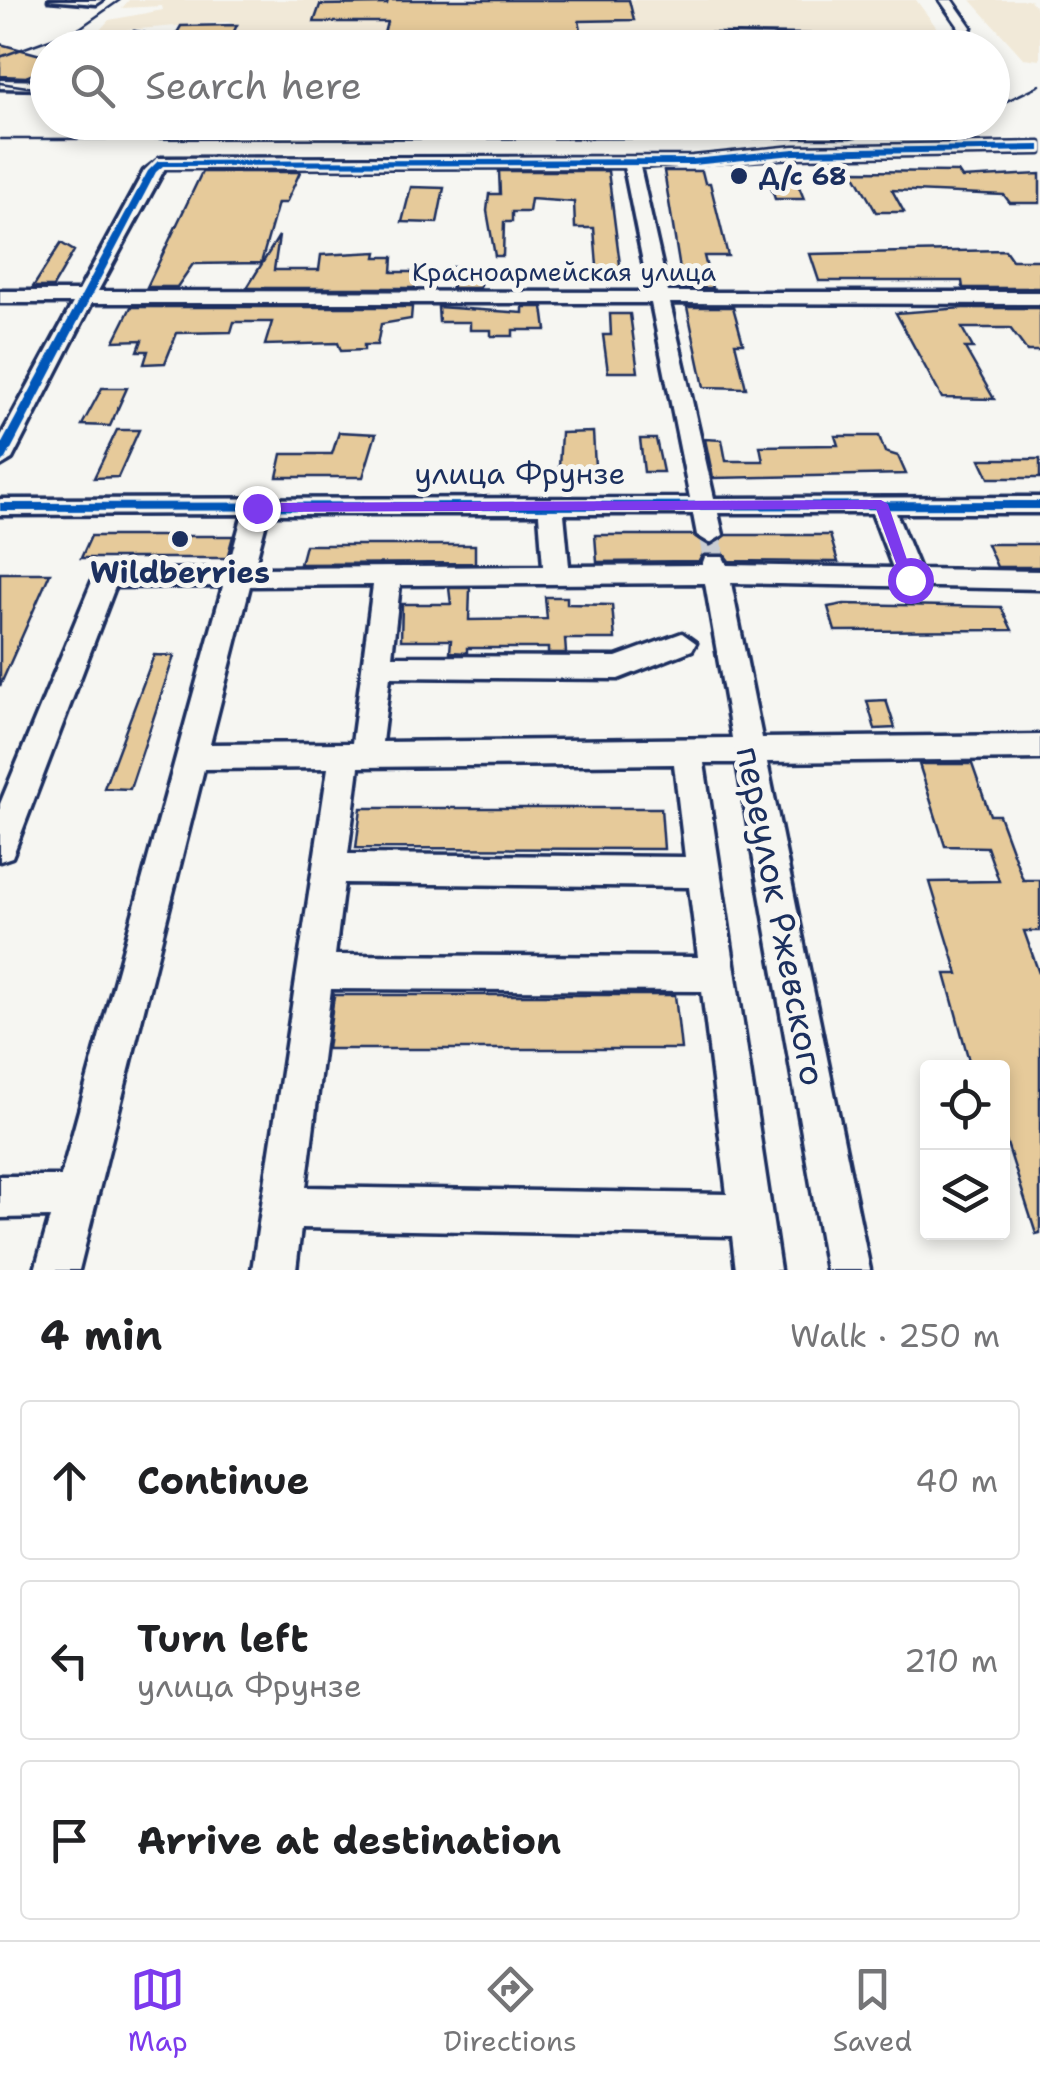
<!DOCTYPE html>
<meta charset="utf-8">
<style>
body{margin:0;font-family:"Shantell Sans",sans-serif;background:#f2f2f2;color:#202124}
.controls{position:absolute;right:30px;bottom:30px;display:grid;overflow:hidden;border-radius:10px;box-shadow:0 5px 15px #0003}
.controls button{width:90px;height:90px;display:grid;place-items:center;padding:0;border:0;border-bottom:2px solid #e0e0e0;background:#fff;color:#202124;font:50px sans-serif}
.stop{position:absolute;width:30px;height:30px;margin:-22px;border:8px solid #7c3aed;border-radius:50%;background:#fff}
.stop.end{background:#7c3aed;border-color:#fff;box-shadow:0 2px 10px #0008}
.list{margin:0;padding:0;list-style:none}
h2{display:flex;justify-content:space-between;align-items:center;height:130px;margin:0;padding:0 40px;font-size:42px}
h2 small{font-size:32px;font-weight:400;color:#757577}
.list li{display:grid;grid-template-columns:65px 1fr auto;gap:30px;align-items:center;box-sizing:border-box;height:160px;margin:0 20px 20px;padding:0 20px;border:2px solid #e0e0e0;border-radius:10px}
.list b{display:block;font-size:38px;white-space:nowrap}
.list p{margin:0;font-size:32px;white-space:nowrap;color:#757577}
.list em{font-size:32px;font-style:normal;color:#757577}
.icon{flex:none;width:55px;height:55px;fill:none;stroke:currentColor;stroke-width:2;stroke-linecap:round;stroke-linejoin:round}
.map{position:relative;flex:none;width:1040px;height:1270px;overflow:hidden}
.search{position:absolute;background:#fff;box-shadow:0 5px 15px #0003;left:30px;right:30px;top:30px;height:110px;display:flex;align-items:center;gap:25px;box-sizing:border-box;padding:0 35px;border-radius:55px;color:#757577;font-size:38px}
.sheet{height:670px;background:#fff}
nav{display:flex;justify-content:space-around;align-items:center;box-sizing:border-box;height:140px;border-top:2px solid #e0e0e0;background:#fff;font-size:28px;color:#757577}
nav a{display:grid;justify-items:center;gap:5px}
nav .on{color:#7c3aed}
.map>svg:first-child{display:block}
.built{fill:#f1e9d8}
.building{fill:#e6ca9a;stroke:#1b2f5e;stroke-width:2.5}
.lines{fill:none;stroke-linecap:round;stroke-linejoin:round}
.minor-tunnel{stroke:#caced4;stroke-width:22;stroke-dasharray:22 11;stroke-linecap:butt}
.minor-casing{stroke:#1b2f5e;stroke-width:7}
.minor{fill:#f6f6f2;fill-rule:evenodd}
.rail{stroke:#1b2f5e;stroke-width:2.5}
.cycleway-casing{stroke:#f6f6f2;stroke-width:6}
.cycleway{fill:#0057b8;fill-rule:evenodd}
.route{fill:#7c3aed}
.poi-dot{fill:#1b2f5e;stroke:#f6f6f2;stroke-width:4}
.labels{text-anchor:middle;stroke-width:10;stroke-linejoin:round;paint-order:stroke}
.far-poi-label{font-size:25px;font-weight:bold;fill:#1b2f5e;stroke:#f6f6f2;text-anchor:start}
.far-street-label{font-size:25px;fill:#1b2f5e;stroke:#f6f6f2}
.street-label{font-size:30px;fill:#1b2f5e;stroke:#f6f6f2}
.poi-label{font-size:30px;font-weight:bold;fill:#1b2f5e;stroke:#f6f6f2}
.near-street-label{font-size:35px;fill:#1b2f5e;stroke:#f6f6f2}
</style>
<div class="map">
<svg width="1040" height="1270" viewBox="0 0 1040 1270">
<rect width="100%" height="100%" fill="#f6f6f2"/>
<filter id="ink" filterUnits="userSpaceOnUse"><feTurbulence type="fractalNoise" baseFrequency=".01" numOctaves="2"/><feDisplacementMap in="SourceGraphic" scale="20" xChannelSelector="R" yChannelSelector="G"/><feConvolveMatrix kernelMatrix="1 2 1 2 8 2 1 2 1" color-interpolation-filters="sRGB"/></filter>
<g filter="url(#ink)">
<!-- built -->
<path class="built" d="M129,0h787l27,36 -230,-3 -106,15h-381l11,-23 -7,-3 -132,10 11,-12 54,-10 -1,-4 -40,2z
M971,0h59l10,12v48l-17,-2z"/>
<!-- building -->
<path class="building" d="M388,0h241l5,20 -55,1 6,27h-205l7,-26h-73l6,-17 67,-1z
M237,25l-11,23h-30l-22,-10 7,-12z
M0,44l48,13v11l-22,9 -26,-1z
M499,171h109l14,109 -24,-1 -4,-51h-19l-1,-26 -43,-3 -2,13h-17v10h-8l-1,34h-8l-8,-45 2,-17h11z
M664,171h38l3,12h5l18,73h-24l8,32h-29z
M853,171l105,1 4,6 78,-4v29h-30l-6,-8 -112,-5 12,22h-28z
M202,172h98l-14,31h-8l-17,60 -68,1 -16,23h-30z
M773,172h20l11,27h-29l-6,-18h7z
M411,187l33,1 -7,35 -35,-1z
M279,236l-5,34h45l2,-15 56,-3 -1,5h17l-1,15h25l-2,16h-168z
M61,243l13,8 -21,36h-20z
M1005,250l7,10h28v28h-77l-1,-7h-143l-9,-27z
M451,267l30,1 -1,20h-28z
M131,307h281l-1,12 -30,5 -4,21h-13v5l-23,1 -3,-8 -73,2 7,-23h-38l-3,10 -54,1 -12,30 -21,1 4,-13h-10l4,-11 -28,1z
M438,307l85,6v-6h20l3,23h-33v6h-22v-6h-21v-8h-31z
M687,307h46l10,36h-8l11,45 -42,-1z
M963,308h77v43h-13l-17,-23h-48l11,20h-8l29,51 -52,-1 -46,-85z
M610,314h20l8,58h-30l-5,-37h8z
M102,388h25l-17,38 -28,-1z
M117,430h22l-21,47 -24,1z
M339,432l37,2 -13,43h-86l5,-23h50z
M593,432l2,35h-36l2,-34z
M835,436h44l6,16 13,4 8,18 -193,4 -8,-39 17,1 4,21h37l-3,-15 78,-1z
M640,439h16l7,33h-19z
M980,459h60v19h-51z
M595,535h98l15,11 19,-11h103l8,27 -109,-1 -6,-8 -20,1 -4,7 -102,1z
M91,536h142l-6,22h-146z
M987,544h53v23h-43z
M305,545h170v18l-175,1z
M0,573h50l-50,113z
M449,588h21l-1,32 78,-1 -2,-22h22v7l45,1 3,34h-50l1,14h-18v-5h-81v5l-17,-1 1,-12h-50l1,-36h49z
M844,604l157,3 11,23 -177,1 -7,-24z
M154,655l20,1 -44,133 -26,-1z
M886,700l9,28 -20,1 -8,-28z
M919,764h53l18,51h9l24,65h17v51h-16l16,45v257l-4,1 -34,-106v-60h-31l-26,-94h13l-28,-92 69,-1 -12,-34 -42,-1z
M361,808h300l3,41 -308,-1z
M334,995h341l6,54h-354z"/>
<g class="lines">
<!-- minor-tunnel -->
<path class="minor-tunnel" d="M710,535l4,28"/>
<!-- minor casing -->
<g class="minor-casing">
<path id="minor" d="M49,0h53l-6,4z
M940,0h12l19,27 -3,9 -13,9 -253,-2 -93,5 93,-13 245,3 12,-11z
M134,33l52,11 6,4 -63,-8z
M0,80l48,1v8l-48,-1z
M1040,143v10l-246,4 -154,10 28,125h372v12l-370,-1 44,195 326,-1v16h-144l23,56 121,2v18l-309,-6 31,155 278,-3v24l-273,3 103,508h-44l-89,-507h-33l76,507h-44l-4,-34 -431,-8 -5,42h-44l76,-502 -124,1 -125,501h-44l15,-53 -50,1v-42h61l162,-590 -108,1 -99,260 -4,10 -12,4v-57l96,-232 132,-4 15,-54 -243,1v-16l690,-1 -39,-195h-559l-80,156 -12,7v-28l73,-135h-73v-12h79l65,-120 17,-13 532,-1 101,-10zM624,167l25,125 -551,-1 67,-123zM718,513h154l21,55 -166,-3 -4,-8h-18l-3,8 -133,1 -5,-52h129l4,21 13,8 13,-8zM268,514h271l4,52 -289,2zM705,583l27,155 -350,4 8,-65 228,2 74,-29 4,-7 -14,-10 -66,24 -224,-1 8,-71zM373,585l-21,158 -142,1 40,-158zM674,764l11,93 -337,-3 11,-87zM344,883l345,4 9,70 -363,-2zM331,989l371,2 25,203 -421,-7z"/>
</g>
<!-- minor -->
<use href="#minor" class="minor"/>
<!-- rail -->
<path class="rail" d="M0,57l80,-29 40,-28
M0,83l48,7
M992,108l48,-23
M0,139l850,-1 96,-16"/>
<!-- cycleway casing -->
<g class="cycleway-casing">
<path id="cycleway" d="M1040,145v6l-246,4 -101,10 -530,1 -7,6 -150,287 -6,4v-16l148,-276 10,-10 535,-2 101,-10z
M1040,501v8l-1040,2v-8z"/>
</g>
<!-- cycleway -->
<use href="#cycleway" class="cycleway"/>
</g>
</g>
<!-- route -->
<path class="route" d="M881,500l7,4 27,79 -13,-3 -26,-71 -619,3 -7,-4 7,-5z"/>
<!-- markers -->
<g class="poi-dot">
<circle cx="739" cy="176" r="10"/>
<circle cx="180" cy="539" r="10"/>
</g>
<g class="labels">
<!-- far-poi labels -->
<g class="far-poi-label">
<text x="759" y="185">Д/с 68</text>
</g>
<!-- far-street labels -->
<g class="far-street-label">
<text x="564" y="281">Красноармейская улица</text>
</g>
<!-- street labels -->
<g class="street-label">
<text x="520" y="484">улица Фрунзе</text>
</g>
<!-- poi labels -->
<g class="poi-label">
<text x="180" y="583">Wildberries</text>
</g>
<!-- near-street labels -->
<g class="near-street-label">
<text transform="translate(781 916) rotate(79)" y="12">переулок Ржевского</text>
</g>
</g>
</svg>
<div class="controls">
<button><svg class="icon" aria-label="locate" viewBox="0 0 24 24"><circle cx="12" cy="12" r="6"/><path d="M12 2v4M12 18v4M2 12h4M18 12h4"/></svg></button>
<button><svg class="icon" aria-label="layers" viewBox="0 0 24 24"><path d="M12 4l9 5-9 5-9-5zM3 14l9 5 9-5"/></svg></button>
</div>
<div class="stop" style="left:910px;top:580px"></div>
<div class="stop end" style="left:257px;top:508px"></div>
<div class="search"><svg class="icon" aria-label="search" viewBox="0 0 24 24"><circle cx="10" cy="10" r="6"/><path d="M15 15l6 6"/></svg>Search here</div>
</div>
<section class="sheet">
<h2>4 min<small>Walk · 250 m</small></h2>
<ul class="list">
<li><svg class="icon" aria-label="ahead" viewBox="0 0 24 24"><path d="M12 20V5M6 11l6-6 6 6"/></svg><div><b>Continue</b></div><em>40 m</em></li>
<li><svg class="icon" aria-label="left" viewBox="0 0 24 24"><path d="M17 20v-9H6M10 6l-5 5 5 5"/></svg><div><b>Turn left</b><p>улица Фрунзе</p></div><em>210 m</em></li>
<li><svg class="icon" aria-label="arrive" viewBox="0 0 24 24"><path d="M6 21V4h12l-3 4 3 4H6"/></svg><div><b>Arrive at destination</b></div></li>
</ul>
</section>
<nav>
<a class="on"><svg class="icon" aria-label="map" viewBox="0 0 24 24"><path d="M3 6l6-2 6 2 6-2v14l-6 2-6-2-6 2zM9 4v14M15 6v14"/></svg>Map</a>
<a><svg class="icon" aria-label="directions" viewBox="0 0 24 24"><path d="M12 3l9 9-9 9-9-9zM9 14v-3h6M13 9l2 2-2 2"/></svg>Directions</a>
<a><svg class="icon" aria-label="saved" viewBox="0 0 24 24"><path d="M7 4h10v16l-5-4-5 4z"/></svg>Saved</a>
</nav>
